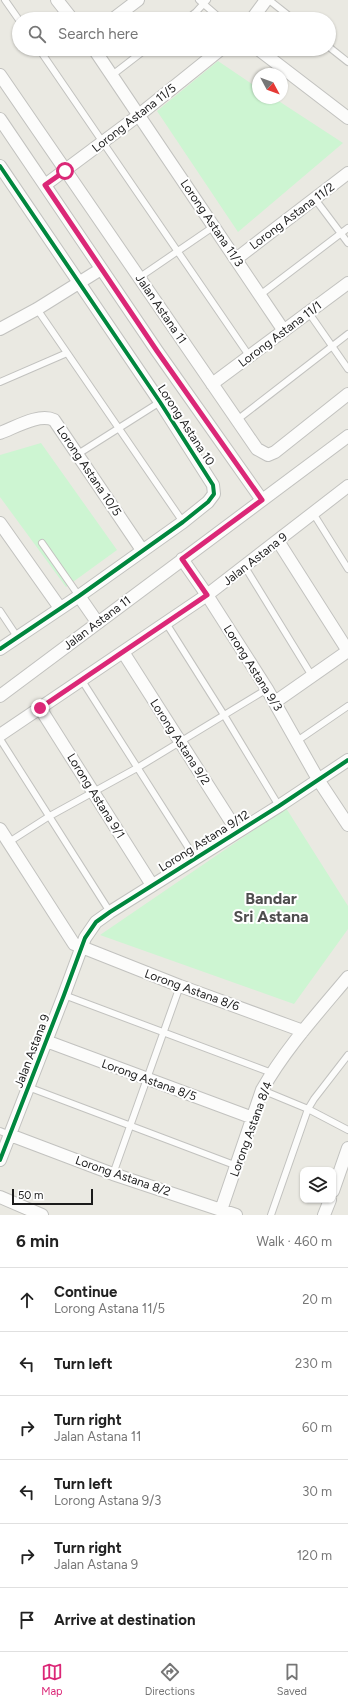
<!DOCTYPE html>
<meta charset="utf-8">
<style>
body{margin:0;font-family:Figtree,sans-serif;background:#f6f6f6;color:#222}
.controls{position:absolute;right:12px;bottom:12px;display:grid;overflow:hidden;border-radius:8px;box-shadow:0 1px 3px #0004}
.controls button{width:36px;height:36px;display:grid;place-items:center;padding:0;border:0;border-bottom:1px solid #e0e0e0;background:#fff;color:#222;font:20px sans-serif}
.compass{position:absolute;left:252px;top:68px;width:36px;height:36px;border-radius:50%;background:#fff;box-shadow:0 1px 3px #0004;rotate:131deg}
.scale{position:absolute;left:12px;bottom:10px;width:81px;box-sizing:border-box;padding-left:4px;border:2px solid #1b1b1b;border-top:0;font-size:11px;line-height:14px;white-space:nowrap;color:#1b1b1b;-webkit-text-stroke:3px #fff;paint-order:stroke}
.stop{position:absolute;width:12px;height:12px;margin:-9px;border:3px solid #db2777;border-radius:50%;background:#fff}
.stop.end{background:#db2777;border-color:#fff;box-shadow:0 1px 4px #0008}
.list{margin:0;padding:0;list-style:none}
h2{display:flex;justify-content:space-between;align-items:center;height:52px;margin:0;padding:0 16px;font-size:17px}
h2 small{font-size:13px;font-weight:400;color:#767676}
.list li{display:grid;grid-template-columns:26px 1fr auto;gap:12px;align-items:center;box-sizing:border-box;height:64px;padding:0 16px;border-top:1px solid #e0e0e0}
.list b{display:block;font-size:15px;white-space:nowrap}
.list p{margin:0;font-size:13px;white-space:nowrap;color:#767676}
.list em{font-size:13px;font-style:normal;color:#767676}
.icon{flex:none;width:22px;height:22px;fill:none;stroke:currentColor;stroke-width:2;stroke-linecap:round;stroke-linejoin:round}
.map{position:relative;flex:none;width:348px;height:1215px;overflow:hidden}
.search{position:absolute;background:#fff;box-shadow:0 1px 3px #0004;left:12px;right:12px;top:12px;height:44px;display:flex;align-items:center;gap:10px;box-sizing:border-box;padding:0 14px;border-radius:22px;color:#767676;font-size:15px}
.sheet{height:436px;background:#fff}
nav{display:flex;justify-content:space-around;align-items:center;box-sizing:border-box;height:56px;border-top:1px solid #e0e0e0;background:#fff;font-size:11px;color:#767676}
nav a{display:grid;justify-items:center;gap:2px}
nav .on{color:#db2777}
.map>svg:first-child{display:block}
.park{fill:#cdf5d2}
.lines{fill:none;stroke-linecap:round;stroke-linejoin:round}
.service-casing{stroke:#c2c2bf;stroke-width:8}
.minor-casing{stroke:#c2c2bf;stroke-width:14}
.service{stroke:#fcfcfb;stroke-width:6}
.minor{stroke:#fcfcfb;stroke-width:12}
.cycleway-casing{stroke:#fff;stroke-width:6}
.cycleway{stroke:#00873e;stroke-width:4}
.route{stroke:#db2777;stroke-width:5}
.labels{text-anchor:middle;stroke-width:4;stroke-linejoin:round;paint-order:stroke}
.street-label{font-size:12px;fill:#1b1b1b;stroke:#fff}
.district-label{font-size:16px;font-weight:bold;fill:#4e4e4e;stroke:#fff}
</style>
<div class="map">
<svg width="348" height="1215" viewBox="0 0 348 1215">
<rect width="100%" height="100%" fill="#eae9e2"/>
<!-- park -->
<path class="park" d="M218,61l40,27v10h16l69,45 -105,89 -81,-121z
M41,443l76,107 -51,37 -66,-90v-42z
M286,808l62,98v23l-54,75 -194,-69z"/>
<g class="lines">
<!-- service casing -->
<g class="service-casing">
<path id="service" d="M5,0l14,20
M199,0l22,19
M269,0l24,19
M187,19l9,-7 11,-12
M329,47l19,15
M39,49l211,308
M111,76l35,-27
M315,199l33,44
M140,277l73,-50
M260,295l88,-67
M37,309l146,213
M309,313l39,56
M0,382l67,-29
M237,420l111,-86
M78,454l82,-52
M313,513l35,56
M42,543l37,53
M245,567l67,109
M0,611l18,27
M166,623l58,92 55,91
M81,679l114,179
M0,739l110,173
M297,741l51,-35
M9,842l39,-25 89,-49 130,-79
M64,995l208,78
M28,1087l209,79
M262,1090l46,19 40,21
M0,1131l10,4
M113,1174l67,-188
M271,1215l37,-106 6,-10 34,-44"/>
</g>
<!-- minor casing -->
<g class="minor-casing">
<path id="minor" d="M57,0l15,19
M113,19l25,-19
M252,19l14,-19
M94,49l190,282
M258,49l90,69
M0,75l257,374 11,6 7,-3 73,-58
M0,119l157,232 105,149
M0,166l160,236 53,83 1,9 -6,8 -25,20 -104,74 -79,53
M45,185l94,-70 82,-66
M236,259l112,-86
M0,329l37,-20 64,-40
M212,384l136,-101
M0,433c16,-6 39,-20 54,-13l88,130
M0,523l60,85
M278,541l70,110
M182,559l25,36 60,94 52,92 29,44
M79,596l18,26
M123,652l114,179
M0,696l348,-260
M275,702l73,-51
M40,708l112,177
M0,735l207,-140 141,-109
M0,829l74,115 106,42 123,45
M46,1041l207,77
M10,1135l103,39 123,41
M0,1160l64,-165 21,-57 11,-16 14,-10 169,-106 69,-46
M333,1191l15,-43
M0,1197l42,18
M221,1210l41,-120c23,-41 56,-77 86,-113
M324,1215l6,-15"/>
</g>
<!-- service -->
<use href="#service" class="service"/>
<!-- minor -->
<use href="#minor" class="minor"/>
<!-- cycleway casing -->
<g class="cycleway-casing">
<path id="cycleway" d="M0,166l160,236 53,83 1,9 -6,8 -25,20 -104,74 -79,53
M0,1160l64,-165 21,-57 11,-16 14,-10 169,-106 69,-46"/>
</g>
<!-- cycleway -->
<use href="#cycleway" class="cycleway"/>
</g>
<g class="lines">
<!-- route -->
<path class="route" d="M40,708l167,-113 -25,-36 80,-59 -105,-149 -112,-166 20,-14"/>
</g>
<g class="labels">
<!-- street labels -->
<g class="street-label">
<text transform="translate(134 118) rotate(-38)" y="4">Lorong Astana 11/5</text>
<text transform="translate(292 216) rotate(-37)" y="4">Lorong Astana 11/2</text>
<text transform="translate(212 223) rotate(56)" y="4">Lorong Astana 11/3</text>
<text transform="translate(161 309) rotate(56)" y="4">Jalan Astana 11</text>
<text transform="translate(280 334) rotate(-37)" y="4">Lorong Astana 11/1</text>
<text transform="translate(186 425) rotate(57)" y="4">Lorong Astana 10</text>
<text transform="translate(89 471) rotate(56)" y="4">Lorong Astana 10/5</text>
<text transform="translate(255 559) rotate(-38)" y="4">Jalan Astana 9</text>
<text transform="translate(97 623) rotate(-37)" y="4">Jalan Astana 11</text>
<text transform="translate(253 668) rotate(58)" y="4">Lorong Astana 9/3</text>
<text transform="translate(180 742) rotate(57)" y="4">Lorong Astana 9/2</text>
<text transform="translate(96 796) rotate(58)" y="4">Lorong Astana 9/1</text>
<text transform="translate(204 841) rotate(-32)" y="4">Lorong Astana 9/12</text>
<text transform="translate(192 990) rotate(20)" y="4">Lorong Astana 8/6</text>
<text transform="translate(32 1051) rotate(-69)" y="4">Jalan Astana 9</text>
<text transform="translate(149 1080) rotate(20)" y="4">Lorong Astana 8/5</text>
<text transform="translate(251 1129) rotate(-70)" y="4">Lorong Astana 8/4</text>
<text transform="translate(123 1176) rotate(19)" y="4">Lorong Astana 8/2</text>
</g>
<!-- district labels -->
<g class="district-label">
<text x="271" y="904">Bandar<tspan x="271" dy="18">Sri Astana</tspan></text>
</g>
</g>
</svg>
<div class="controls">
<button><svg class="icon" aria-label="layers" viewBox="0 0 24 24"><path d="M12 4l9 5-9 5-9-5zM3 14l9 5 9-5"/></svg></button>
</div>
<svg class="compass" viewBox="-18 -18 36 36"><path d="M0-13l5 13h-10z" fill="#e53935"/><path d="M0 13l5-13h-10z" fill="#767676"/></svg>
<div class="scale">50 m</div>
<div class="stop" style="left:65px;top:171px"></div>
<div class="stop end" style="left:40px;top:708px"></div>
<div class="search"><svg class="icon" aria-label="search" viewBox="0 0 24 24"><circle cx="10" cy="10" r="6"/><path d="M15 15l6 6"/></svg>Search here</div>
</div>
<section class="sheet">
<h2>6 min<small>Walk · 460 m</small></h2>
<ul class="list">
<li><svg class="icon" aria-label="ahead" viewBox="0 0 24 24"><path d="M12 20V5M6 11l6-6 6 6"/></svg><div><b>Continue</b><p>Lorong Astana 11/5</p></div><em>20 m</em></li>
<li><svg class="icon" aria-label="left" viewBox="0 0 24 24"><path d="M17 20v-9H6M10 6l-5 5 5 5"/></svg><div><b>Turn left</b></div><em>230 m</em></li>
<li><svg class="icon" aria-label="right" viewBox="0 0 24 24"><path d="M7 20v-9h11M14 6l5 5-5 5"/></svg><div><b>Turn right</b><p>Jalan Astana 11</p></div><em>60 m</em></li>
<li><svg class="icon" aria-label="left" viewBox="0 0 24 24"><path d="M17 20v-9H6M10 6l-5 5 5 5"/></svg><div><b>Turn left</b><p>Lorong Astana 9/3</p></div><em>30 m</em></li>
<li><svg class="icon" aria-label="right" viewBox="0 0 24 24"><path d="M7 20v-9h11M14 6l5 5-5 5"/></svg><div><b>Turn right</b><p>Jalan Astana 9</p></div><em>120 m</em></li>
<li><svg class="icon" aria-label="arrive" viewBox="0 0 24 24"><path d="M6 21V4h12l-3 4 3 4H6"/></svg><div><b>Arrive at destination</b></div></li>
</ul>
</section>
<nav>
<a class="on"><svg class="icon" aria-label="map" viewBox="0 0 24 24"><path d="M3 6l6-2 6 2 6-2v14l-6 2-6-2-6 2zM9 4v14M15 6v14"/></svg>Map</a>
<a><svg class="icon" aria-label="directions" viewBox="0 0 24 24"><path d="M12 3l9 9-9 9-9-9zM9 14v-3h6M13 9l2 2-2 2"/></svg>Directions</a>
<a><svg class="icon" aria-label="saved" viewBox="0 0 24 24"><path d="M7 4h10v16l-5-4-5 4z"/></svg>Saved</a>
</nav>
